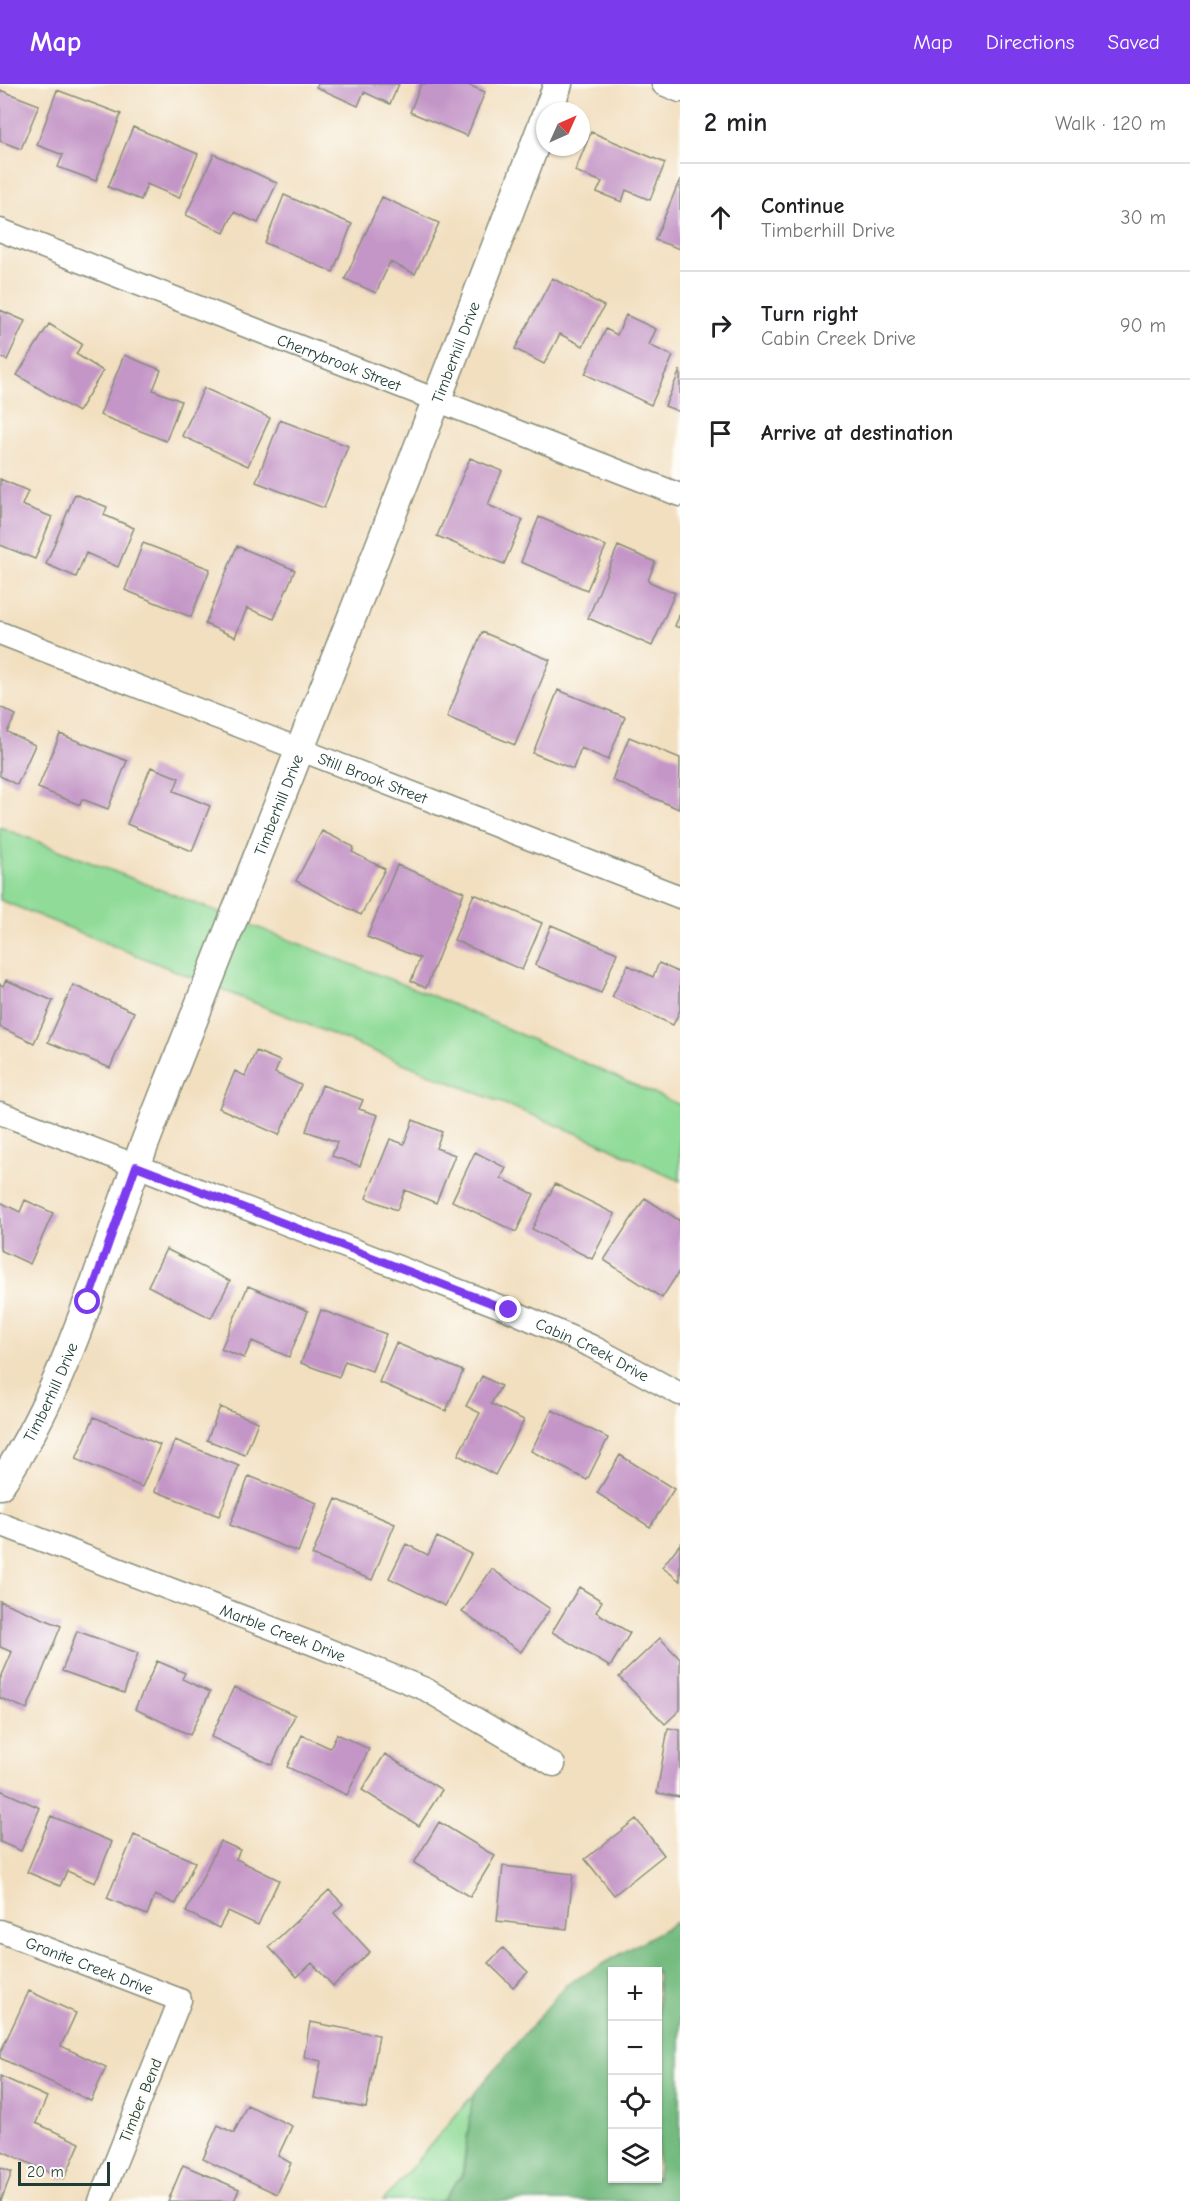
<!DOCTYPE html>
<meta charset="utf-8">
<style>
body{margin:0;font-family:"Comic Neue",sans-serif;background:#f2f2f2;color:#202124}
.controls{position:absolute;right:18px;bottom:18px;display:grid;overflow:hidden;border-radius:0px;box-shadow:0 2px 4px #0004}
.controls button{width:54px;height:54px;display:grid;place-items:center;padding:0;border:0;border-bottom:2px solid #e0e0e0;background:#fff;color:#202124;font:30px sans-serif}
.compass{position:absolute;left:536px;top:18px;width:54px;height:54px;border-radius:50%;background:#fff;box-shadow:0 2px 4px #0004;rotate:45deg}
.scale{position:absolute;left:18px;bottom:15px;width:92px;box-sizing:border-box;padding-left:6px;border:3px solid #1f3d34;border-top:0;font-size:16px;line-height:21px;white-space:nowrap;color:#1f3d34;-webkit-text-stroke:4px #fdfcf7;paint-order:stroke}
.stop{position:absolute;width:18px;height:18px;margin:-14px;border:4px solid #7c3aed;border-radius:50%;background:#fff}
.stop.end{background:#7c3aed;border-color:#fff;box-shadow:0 2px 6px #0008}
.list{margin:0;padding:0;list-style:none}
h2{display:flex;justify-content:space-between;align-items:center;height:78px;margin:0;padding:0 24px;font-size:26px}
h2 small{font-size:20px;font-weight:400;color:#757577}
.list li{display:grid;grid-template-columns:39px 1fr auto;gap:18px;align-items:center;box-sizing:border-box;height:108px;padding:0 24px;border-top:2px solid #e0e0e0}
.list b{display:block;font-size:22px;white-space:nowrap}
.list p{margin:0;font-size:20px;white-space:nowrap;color:#757577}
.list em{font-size:20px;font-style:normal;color:#757577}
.icon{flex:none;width:33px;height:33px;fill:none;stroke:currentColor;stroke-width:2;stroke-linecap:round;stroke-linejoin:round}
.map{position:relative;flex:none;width:680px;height:2117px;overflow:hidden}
header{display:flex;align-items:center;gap:36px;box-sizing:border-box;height:84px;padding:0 30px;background:#7c3aed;color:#fff}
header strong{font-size:28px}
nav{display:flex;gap:33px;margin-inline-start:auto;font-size:21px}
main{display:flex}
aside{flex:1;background:#fff}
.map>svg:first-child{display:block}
.green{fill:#90db98;stroke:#588c66;stroke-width:1.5}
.forest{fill:#74bb80;stroke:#4a7c5a;stroke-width:1.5;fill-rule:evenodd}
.building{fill:#c496c7}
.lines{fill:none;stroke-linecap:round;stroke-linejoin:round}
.minor-casing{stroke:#888e7a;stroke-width:25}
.tertiary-casing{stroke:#888e7a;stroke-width:31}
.minor{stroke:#fff;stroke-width:22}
.tertiary{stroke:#fff;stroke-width:28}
.route{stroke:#7c3aed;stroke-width:8}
.labels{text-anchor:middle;stroke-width:4.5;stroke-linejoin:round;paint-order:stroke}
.street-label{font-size:16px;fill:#1f3d34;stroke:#fdfcf7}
</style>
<header>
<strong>Map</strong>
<nav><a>Map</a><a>Directions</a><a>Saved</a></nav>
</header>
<main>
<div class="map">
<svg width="680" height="2117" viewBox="0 0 680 2117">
<rect width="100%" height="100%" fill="#fdfcf7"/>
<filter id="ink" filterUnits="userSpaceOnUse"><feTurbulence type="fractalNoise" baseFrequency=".0167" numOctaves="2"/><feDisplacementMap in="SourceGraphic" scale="12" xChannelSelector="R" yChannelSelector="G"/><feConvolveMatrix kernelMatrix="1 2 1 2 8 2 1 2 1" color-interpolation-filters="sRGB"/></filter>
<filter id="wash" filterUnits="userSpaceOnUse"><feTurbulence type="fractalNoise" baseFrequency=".008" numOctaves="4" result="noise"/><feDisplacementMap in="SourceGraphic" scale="24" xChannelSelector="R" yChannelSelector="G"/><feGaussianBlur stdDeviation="1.35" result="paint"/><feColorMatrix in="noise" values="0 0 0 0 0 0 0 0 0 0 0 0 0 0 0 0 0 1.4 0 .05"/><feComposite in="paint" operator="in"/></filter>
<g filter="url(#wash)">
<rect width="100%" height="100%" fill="#f2dfc0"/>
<!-- green -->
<path class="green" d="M0,743l433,169 247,109v76l-84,-40 -596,-241z
M473,2011l-11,79 -20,27h-59z"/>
<!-- forest -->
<path class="forest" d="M680,1836v281h-238l21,-27 10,-79 93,-110zM612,1888h46v206h-46z"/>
<g id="blocks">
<!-- building -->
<path class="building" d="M318,0h81l-9,20 -26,-12 -6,14 -42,-19z
M421,0h45l19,8 -18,44 -57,-24z
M0,6l39,15 -18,44 -21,-8z
M57,6l64,24 -25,67 -38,-14 5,-12 -26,-10z
M133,43l65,27 -19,44 -32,-14 -6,16 -33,-13z
M591,48l74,31 -15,37 -24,-10 -4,12 -25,-10 5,-10 -27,-11z
M214,70l63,29 -19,40 -24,-11 -10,21 -38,-18z
M680,95v70l-25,-9z
M284,111l68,29 -19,48 -68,-29z
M382,113l57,26 -24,51 -25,-12 -14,31 -31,-14z
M552,194l52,28 -21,40 -23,-12 -16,30 -29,-15z
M0,226l25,11 -18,39 -7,-3z
M626,231l30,14 -7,16 24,11 -22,49 -66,-31 21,-45 11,6z
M49,240l33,20 -6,10 27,17 -25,41 -61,-37z
M124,271l37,15 -8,20 28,11 -15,40 -66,-26z
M680,286v42l-15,-6z
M204,304l66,30 -22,48 -66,-30z
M280,336l68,26 -24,62 -68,-26z
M470,374l32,13 -14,34 35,15 -19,44 -67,-28z
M0,395l28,12 -6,14 30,12 -17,42 -35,-14z
M75,410l32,13 -3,8 30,13 -16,39 -32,-14 -10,24 -30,-13z
M539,433l67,29 -19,44 -66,-28z
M143,459l67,26 -19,48 -66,-27z
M237,462l58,24 -21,49 -27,-11 -12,29 -30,-13z
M618,462l37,16 -7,19 27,12 -23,53 -64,-28z
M680,529v15l-5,-2z
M482,548l68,28 -35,85 -68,-28z
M558,606l67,27 -17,43 -27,-12 -8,21 -40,-16z
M0,623l16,8 -9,17 28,13 -18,40 -17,-9z
M60,650l67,27 -19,48 -26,-10 -2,6 -42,-17z
M629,653l51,21 -1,51 -67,-29z
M151,683l28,11 -5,13 36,15 -18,45 -65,-27z
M322,747l32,16 -2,5 33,17 -24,46 -65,-34z
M397,781l67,27 -38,96 -15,-7 9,-23 -53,-21z
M474,810l68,29 -20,47 -68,-30z
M551,841l66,28 -16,40 -66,-28z
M659,879l21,10v37l-7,15 -61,-28 16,-32 25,12z
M6,896l47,21 -19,42 -34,-16v-43l3,2z
M73,901l61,27 -24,56 -62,-26z
M256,967l24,10 -5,12 26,12 -22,50 -60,-27 16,-37 10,5z
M322,1001l41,15 -4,9 19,6 -18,51 -28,-10 5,-14 -31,-11z
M413,1036l29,12 -6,16 19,7 -19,48 -31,-13 -8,20 -31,-12 24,-59 14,5z
M475,1068l31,16 -5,10 33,16 -18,38 -64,-31z
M555,1100l60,30 -23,45 -60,-30z
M645,1114l35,23v49l-18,28 -58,-38z
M25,1116l28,13 -23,51 -30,-14v-48l20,10z
M166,1165l64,32 -19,37 -63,-32z
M248,1202l60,25 -19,46 -37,-16 -8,17 -23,-9z
M321,1226l65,24 -14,37 -27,-10 -6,16 -38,-14z
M396,1259l67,28 -17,40 -67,-29z
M482,1292l19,10 -10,18 33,16 -29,55 -37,-20 22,-42 -14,-7z
M220,1323l38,15 -13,33 -38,-15z
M552,1326l56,28 -21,42 -56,-29z
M94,1333l66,28 -18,42 -66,-28z
M175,1356l64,26 -20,50 -64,-25z
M620,1371l54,34 -24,38 -53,-34z
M249,1392l68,27 -19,49 -68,-27z
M336,1415l59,25 -23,56 -60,-25z
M437,1453l34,17 -26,52 -56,-28 17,-34 22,11z
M680,1460v37l-18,-14z
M492,1485l58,40 -29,43 -59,-40z
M579,1503l23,14 -6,11 34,21 -20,34 -58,-35z
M0,1517l61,25 -34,83 -27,-11v-18l12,-28 -12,-5z
M77,1547l61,22 -14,40 -62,-22z
M660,1554l20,21v51l-15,14 -46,-47z
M157,1577l28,12 -3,6 28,13 -20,43 -55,-26z
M234,1603l61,28 -23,50 -61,-28z
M668,1644l12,2v67l-23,-4z
M337,1650l32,15 -22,46 -60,-28 15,-32 28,13z
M385,1670l57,36 -23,36 -57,-36z
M0,1706l40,18 -19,43 -21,-9z
M51,1732l61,26 -17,41 -28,-12 -7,15 -33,-14z
M636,1735l28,36 -50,40 -29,-36z
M439,1738l56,34 -25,41 -56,-34z
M134,1751l61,27 -19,42 -21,-9 -8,20 -40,-17z
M220,1757l20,9 -4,9 43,21 -21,45 -30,-14 -9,17 -33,-16z
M503,1782l70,8 -6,55 -70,-8z
M329,1806l14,14 -9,9 36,39 -37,34 -21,-23 -15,14 -28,-30z
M503,1864l25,24 -15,15 -25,-24z
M29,1907l47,22 -15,33 45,21 -15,34 -91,-43v-5z
M310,1938l69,13 -13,73 -52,-10 7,-37 -17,-4z
M0,1992l47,21 -11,26 44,20 -16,36 -64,-29z
M247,2021l45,21 -14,30 13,7 -14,31 -74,-35 15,-34 16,8z
M183,2081l56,24 -5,12h-66z
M0,2083l12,5 -11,29h-1z"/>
</g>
</g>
<g filter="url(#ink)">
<use href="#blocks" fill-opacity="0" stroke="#888e7a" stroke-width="1.5"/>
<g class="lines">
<!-- minor casing -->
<g class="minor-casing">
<g id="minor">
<path d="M663,0l17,7"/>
<path id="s1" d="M0,146l680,265"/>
<path id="s2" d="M0,549l680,264"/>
<path id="s3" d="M0,1029l509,197 82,36 89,48"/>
<path id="s4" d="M0,1440l316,121 109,44 129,76"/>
<path id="s5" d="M0,1847l180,69 -80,201"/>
</g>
</g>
<!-- tertiary casing -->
<g class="tertiary-casing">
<g id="tertiary">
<path d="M548,27l10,-27"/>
<path id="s6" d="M0,1401c59,-87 91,-192 126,-291 16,-46 35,-92 53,-138 123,-312 247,-624 366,-938"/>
</g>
</g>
<!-- minor -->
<use href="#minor" class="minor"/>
<!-- tertiary -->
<use href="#tertiary" class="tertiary"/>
</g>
</g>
<g class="lines" filter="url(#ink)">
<!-- route -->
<path class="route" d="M88,1218l48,-136 373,144"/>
</g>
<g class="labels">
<!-- street labels -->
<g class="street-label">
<text dy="6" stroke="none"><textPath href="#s6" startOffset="1222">Timberhill Drive</textPath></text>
<text dy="6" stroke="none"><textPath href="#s1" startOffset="364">Cherrybrook Street</textPath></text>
<text dy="6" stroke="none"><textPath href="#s2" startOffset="400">Still Brook Street</textPath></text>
<text dy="6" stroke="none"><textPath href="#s6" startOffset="736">Timberhill Drive</textPath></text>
<text dy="6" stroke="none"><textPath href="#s3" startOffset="638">Cabin Creek Drive</textPath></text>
<text dy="6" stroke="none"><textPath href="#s6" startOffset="106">Timberhill Drive</textPath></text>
<text dy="6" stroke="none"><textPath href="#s4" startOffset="303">Marble Creek Drive</textPath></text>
<text dy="6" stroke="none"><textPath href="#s5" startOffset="96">Granite Creek Drive</textPath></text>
<text transform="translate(140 2016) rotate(-68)" y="6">Timber Bend</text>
</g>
</g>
</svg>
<div class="controls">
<button>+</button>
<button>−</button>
<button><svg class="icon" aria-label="locate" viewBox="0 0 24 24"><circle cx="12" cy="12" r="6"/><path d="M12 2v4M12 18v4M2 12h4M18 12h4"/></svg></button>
<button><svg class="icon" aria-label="layers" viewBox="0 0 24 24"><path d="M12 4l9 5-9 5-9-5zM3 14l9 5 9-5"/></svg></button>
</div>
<svg class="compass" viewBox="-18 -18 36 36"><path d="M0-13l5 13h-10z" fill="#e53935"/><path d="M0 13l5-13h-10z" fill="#757577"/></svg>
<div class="scale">20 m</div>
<div class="stop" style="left:88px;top:1218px"></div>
<div class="stop end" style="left:509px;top:1226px"></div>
</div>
<aside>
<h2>2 min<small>Walk · 120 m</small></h2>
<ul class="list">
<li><svg class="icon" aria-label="ahead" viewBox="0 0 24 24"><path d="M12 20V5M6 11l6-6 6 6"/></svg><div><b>Continue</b><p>Timberhill Drive</p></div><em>30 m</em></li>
<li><svg class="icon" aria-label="right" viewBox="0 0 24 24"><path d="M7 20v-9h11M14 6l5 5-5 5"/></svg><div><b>Turn right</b><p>Cabin Creek Drive</p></div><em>90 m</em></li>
<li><svg class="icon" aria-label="arrive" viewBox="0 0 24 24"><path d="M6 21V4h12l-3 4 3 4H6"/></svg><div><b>Arrive at destination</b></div></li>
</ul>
</aside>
</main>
